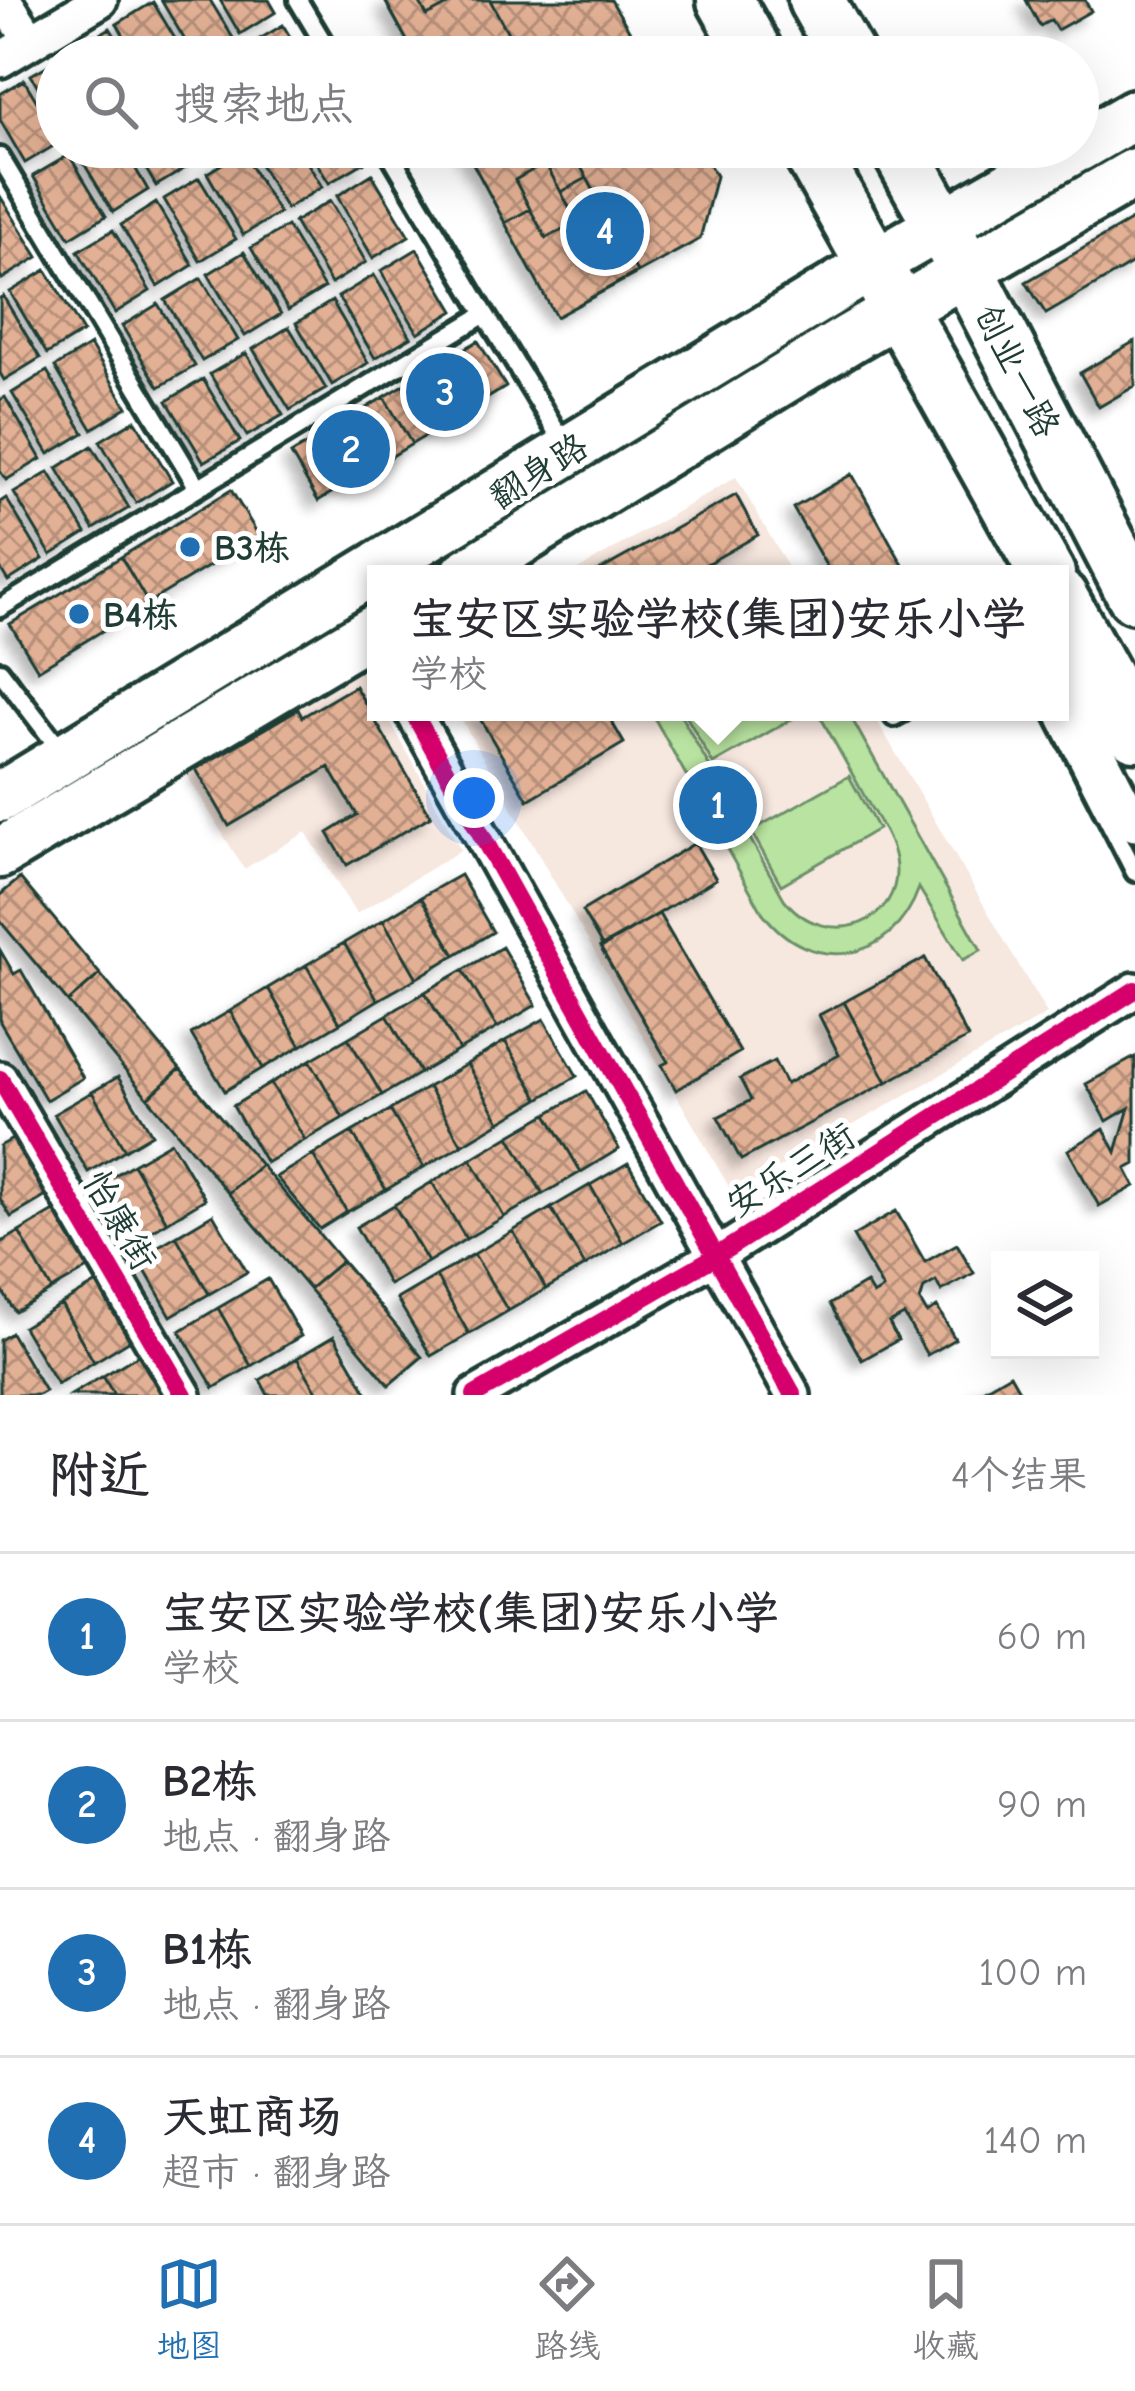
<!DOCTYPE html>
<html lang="zh">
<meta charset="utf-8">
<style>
body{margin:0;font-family:"Comic Neue","LXGW WenKai TC",sans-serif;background:#f2f2f3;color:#2b2b33}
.controls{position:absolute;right:36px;bottom:36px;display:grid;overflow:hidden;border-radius:0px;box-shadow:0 12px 48px #0002}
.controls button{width:108px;height:108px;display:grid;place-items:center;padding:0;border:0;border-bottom:3px solid #e1e1e2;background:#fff;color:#2b2b33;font:60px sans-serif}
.you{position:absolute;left:474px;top:798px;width:42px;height:42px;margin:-30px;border:9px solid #fff;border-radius:50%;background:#1a73e8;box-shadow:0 0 0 18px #1a73e833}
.badge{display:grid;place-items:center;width:78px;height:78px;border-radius:50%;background:#1f6fb2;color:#fff;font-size:39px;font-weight:700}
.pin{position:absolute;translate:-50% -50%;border:6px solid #fff;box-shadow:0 3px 12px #0006}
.popup{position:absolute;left:367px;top:565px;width:702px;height:156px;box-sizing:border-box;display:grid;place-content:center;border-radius:0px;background:#fff;filter:drop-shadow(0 3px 9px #0005);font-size:39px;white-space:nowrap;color:#7c7c81}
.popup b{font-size:45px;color:#2b2b33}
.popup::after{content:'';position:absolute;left:50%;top:100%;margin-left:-24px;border:24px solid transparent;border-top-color:#fff}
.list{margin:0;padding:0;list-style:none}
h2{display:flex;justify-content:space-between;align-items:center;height:156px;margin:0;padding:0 48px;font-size:51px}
h2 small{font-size:39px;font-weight:400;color:#7c7c81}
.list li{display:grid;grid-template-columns:78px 1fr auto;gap:36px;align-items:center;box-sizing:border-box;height:168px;padding:0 48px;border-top:3px solid #e1e1e2}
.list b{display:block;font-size:45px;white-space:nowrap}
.list p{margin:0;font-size:39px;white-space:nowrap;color:#7c7c81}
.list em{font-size:39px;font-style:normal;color:#7c7c81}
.icon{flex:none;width:66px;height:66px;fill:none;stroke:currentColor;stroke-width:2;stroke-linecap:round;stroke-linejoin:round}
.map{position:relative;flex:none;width:1135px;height:1395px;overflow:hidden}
.search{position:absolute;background:#fff;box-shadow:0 12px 48px #0002;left:36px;right:36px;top:36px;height:132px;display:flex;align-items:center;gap:30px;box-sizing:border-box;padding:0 42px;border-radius:66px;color:#7c7c81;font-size:45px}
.sheet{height:828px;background:#fff}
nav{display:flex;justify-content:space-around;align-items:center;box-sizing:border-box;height:168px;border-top:3px solid #e1e1e2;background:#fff;font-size:33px;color:#7c7c81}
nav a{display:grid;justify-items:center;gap:6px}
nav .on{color:#1f6fb2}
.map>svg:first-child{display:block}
.built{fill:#f6e7df}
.park{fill:#b9e3a0;stroke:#6c906a;stroke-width:3}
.building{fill:url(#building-cross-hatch);stroke:#1f3d34;stroke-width:3;filter:url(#shadow)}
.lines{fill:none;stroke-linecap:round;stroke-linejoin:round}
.lane-casing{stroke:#1f3d34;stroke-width:26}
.street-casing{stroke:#1f3d34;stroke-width:42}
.secondary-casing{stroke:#1f3d34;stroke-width:57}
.primary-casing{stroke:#1f3d34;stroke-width:63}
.lane{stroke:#fff;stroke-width:16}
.street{stroke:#fff;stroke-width:33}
.secondary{stroke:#fff;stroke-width:48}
.primary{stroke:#fff;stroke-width:54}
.cycleway-casing{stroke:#fff;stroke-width:26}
.cycleway{stroke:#d6006c;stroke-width:18}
.poi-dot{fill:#1f6fb2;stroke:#fff;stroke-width:4.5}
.labels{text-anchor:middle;stroke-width:10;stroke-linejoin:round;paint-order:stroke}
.street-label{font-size:36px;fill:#1f3d34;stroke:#fff}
.poi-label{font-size:36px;font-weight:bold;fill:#1f3d34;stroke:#fff;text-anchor:start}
</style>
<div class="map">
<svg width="1135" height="1395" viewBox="0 0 1135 1395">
<defs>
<pattern id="building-cross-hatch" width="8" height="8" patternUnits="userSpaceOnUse" patternTransform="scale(3)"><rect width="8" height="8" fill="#e2b094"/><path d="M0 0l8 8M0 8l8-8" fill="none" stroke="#b7907a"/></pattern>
<filter id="shadow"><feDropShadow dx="-8" dy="8" stdDeviation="6" flood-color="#0004"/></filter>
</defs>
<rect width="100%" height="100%" fill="#fff"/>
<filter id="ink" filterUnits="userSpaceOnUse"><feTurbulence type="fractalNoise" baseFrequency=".00833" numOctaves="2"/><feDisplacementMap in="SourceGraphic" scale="24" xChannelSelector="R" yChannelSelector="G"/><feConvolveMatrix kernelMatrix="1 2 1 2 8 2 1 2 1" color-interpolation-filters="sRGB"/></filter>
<g filter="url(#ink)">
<!-- built -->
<path class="built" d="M736,477l56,97h-221z
M360,668l16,28v16h9l76,138 -105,64 -50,-82 -62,37 -59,-97z
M457,712h415l175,302 -314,180z"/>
<!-- park -->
<path class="park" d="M651,712h28l105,187c42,54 122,25 111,-40 -4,-21 -18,-40 -28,-58 -16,-30 -33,-59 -49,-89h30l133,238 -18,10 -44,-72c-27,76 -109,89 -157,24z
M684,712h120l-91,52z
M849,776l29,53 -97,56 -30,-54z"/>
<!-- building -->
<path class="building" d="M161,0h49l23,38 -32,19h-6z
M220,0h49l7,12 -36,22z
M385,0h226l34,57h-229z
M418,0l9,16 30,-16h33l31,57h-33l-2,-5 -10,5h-60l-31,-56z
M1026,0h59l6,11 -34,19 -6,-10 -11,6z
M153,2l33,55h-49l-20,-33z
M283,25l19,32h-48l-6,-11z
M110,28l18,29h-49l-5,-7z
M57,60v58l-26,-43z
M24,80l33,55v9l-32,19 -25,-43v-26z
M82,147h41l25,43 -35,22 -37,-62z
M133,147h48l11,17 -36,22z
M250,147h48l24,40 -36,22z
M307,147h49l9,15 -36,21z
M464,147h235l17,29 -16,63 -144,78z
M464,147h106l17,31 -26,14 -16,-29 -30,17 15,29 -25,14z
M242,152l37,61 -36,22 -36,-62z
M69,155l37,61 -36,22 -37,-62z
M372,174l37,62 -36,22 -36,-62z
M199,178l37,61 -36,22 -36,-62z
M587,178l50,94 -81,45 -51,-94 25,-14 16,29 31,-16 -16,-30z
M0,196l38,61 -36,22 -2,-4z
M330,201l36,61 -35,22 -37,-62z
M156,203l37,62 -35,22 -37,-62z
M1135,218v44l-89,52 -20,-32z
M287,226l37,62 -36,22 -37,-62z
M113,230l37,61 -35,22 -37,-62z
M417,249l37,62 -36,22 -37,-62z
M244,252l37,62 -36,22 -37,-62z
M46,270l37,62 -36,22 -37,-62z
M374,275l37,62 -36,21 -37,-61z
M201,278l37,62 -36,21 -37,-61z
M3,296l37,62 -36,22 -4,-7v-75z
M332,301l36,62 -36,22 -36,-62z
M158,304l37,62 -36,21 -37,-61z
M289,327l37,62 -36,21 -37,-61z
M478,341l28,46 -94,57 -28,-47z
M1135,341v45l-36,21 -19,-34z
M90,345l37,62 -35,22 -37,-62z
M246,353l37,62 -36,21 -37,-62z
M47,371l37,62 -35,21 -37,-61z
M203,379l37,62 -36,21 -37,-61z
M5,397l36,62 -35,21 -6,-9v-71z
M384,397l28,47 -94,57 -27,-47z
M135,420l37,61 -36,22 -36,-62z
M92,446l37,62 -35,21 -37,-61z
M49,472l37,61 -35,22 -37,-62z
M852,474l56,100h-77l-38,-66z
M231,490l28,46 -111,67 -27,-46z
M736,495l22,40 -69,39h-96z
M6,498l37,61 -35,22 -8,-13v-66z
M121,557l27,46 -110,67 -28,-46z
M355,686l76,130 -84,49 -19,-32 29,-18 -28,-48 -100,59 -33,-57 102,-60 4,8z
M476,712h130l18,31 -96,57z
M695,843l21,36 -113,68 -21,-36z
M460,875l33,57 -38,23 -34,-58z
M20,878l80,96 -32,28 -68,-81v-26z
M421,897l34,58 -38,23 -34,-58z
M659,914l81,138 -64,38 -14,-25 6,-3 -68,-115z
M383,920l34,58 -39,22 -34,-57z
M344,943l34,57 -38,23 -34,-58z
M502,947l34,58 -39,23 -34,-58z
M0,950l14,24 7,-4 62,108 -37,22 -46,-78z
M925,958l43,80 -81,44 -43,-80z
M306,965l34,58 -39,23 -33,-58z
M463,970l34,58 -38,22 -34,-58z
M100,974l80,95 -32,29 -80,-96z
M268,988l33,58 -38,22 -33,-57z
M425,992l34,58 -39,23 -33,-58z
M844,1002l43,80 -146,78 -23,-43 33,-17 -11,-21 34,-18 12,23 53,-29 -20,-40z
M230,1011l33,57 -38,23 -34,-57z
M387,1015l33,58 -38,22 -34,-57z
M544,1019l33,57 -38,23 -34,-58z
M348,1038l34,57 -39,23 -33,-58z
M505,1041l34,58 -39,23 -33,-58z
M1135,1057v107l-9,5 9,17 -36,20 -31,-56 36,-21 12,23 13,-44 -22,13 -21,-37z
M310,1060l33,58 -38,22 -34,-57z
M467,1064l33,58 -38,23 -34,-58z
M180,1069l81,96 -33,28 -80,-95z
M118,1077l34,57 -27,16 -33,-58z
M271,1083l34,57 -39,23 -33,-57z
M428,1087l34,58 -38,22 -34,-57z
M586,1091l33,58 -38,23 -34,-58z
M92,1092l33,58 -37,22 -34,-58z
M390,1110l34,57 -38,23 -34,-58z
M547,1114l34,58 -38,22 -34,-58z
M352,1132l34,58 -39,22 -34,-57z
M509,1136l34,58 -39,23 -33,-58z
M14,1138l34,57 -37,22 -11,-18v-53z
M171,1142l34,57 -38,23 -34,-58z
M313,1155l34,57 -27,17 -44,-52z
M471,1159l33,58 -38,22 -34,-57z
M628,1163l33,58 -38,22 -33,-58z
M133,1164l34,58 -37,22 -34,-57z
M261,1165l81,96 -33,28 -81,-96z
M432,1182l34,57 -38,23 -34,-57z
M590,1185l33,58 -38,23 -34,-58z
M394,1205l34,57 -39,23 -33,-58z
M551,1208l34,58 -39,23 -33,-58z
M56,1210l34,58 -38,22 -33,-58z
M896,1211l29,51 32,-18 17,29 -33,18 -5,-10 -12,7 -4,13 7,12 10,-6 18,32 -28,16 -23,-40 -15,8 9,17 -36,20 -32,-56 36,-21 7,12 10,-6 -30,-53z
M213,1214l34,58 -38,22 -33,-58z
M513,1231l33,58 -38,22 -34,-57z
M19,1232l33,58 -37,22 -15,-25v-44z
M176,1236l33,58 -38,22 -33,-58z
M474,1254l34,57 -39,23 -33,-58z
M342,1261l80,96 -33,28 -80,-96z
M436,1276l33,58 -38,22 -34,-57z
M268,1279l33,57 -50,30 -33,-58z
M99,1282l33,57 -38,23 -33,-58z
M61,1304l33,58 -37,22 -34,-57z
M218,1308l33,58 -37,22 -34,-57z
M11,1333l34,58 -7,4h-38v-55z
M334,1336l34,58 -2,1h-47l-22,-37z
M140,1354l24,41h-50l-11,-19z
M297,1358l22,37h-51l-8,-15z
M1010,1374l12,21h-48z
M103,1376l11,19h-43z"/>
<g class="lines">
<!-- lane casing -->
<g class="lane-casing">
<path id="lane" d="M298,0l34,57
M386,147l99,167
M0,157l198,331
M0,608l485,-294 82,135
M0,671l65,85
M1053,712l82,160
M894,717l9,-5"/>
</g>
<!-- street casing -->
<g class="street-casing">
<path id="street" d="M4,0l27,41
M0,60l100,-60
M1060,668l20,50 55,106
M413,712l380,683
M0,1079l184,316
M475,1395l241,-139 419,-266"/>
</g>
<!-- secondary casing -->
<g class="secondary-casing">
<path id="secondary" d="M1078,147l57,-33
M466,574l383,-235 286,-166
M0,797l874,-533 203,-117
M0,853l376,-224"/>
</g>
<!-- primary casing -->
<g class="primary-casing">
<path id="primary" d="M725,0l32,57
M816,0l32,57
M808,147l239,427
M898,147l69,124 168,324
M1060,598l75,135"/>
</g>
<!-- lane -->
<use href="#lane" class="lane"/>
<!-- street -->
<use href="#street" class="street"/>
<!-- secondary -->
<use href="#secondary" class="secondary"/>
<!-- primary -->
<use href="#primary" class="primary"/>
<!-- cycleway casing -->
<g class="cycleway-casing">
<path id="cycleway" d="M413,712l380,683
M0,1079l184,316
M475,1395l241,-139 419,-266"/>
</g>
<!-- cycleway -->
<use href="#cycleway" class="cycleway"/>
</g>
</g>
<!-- markers -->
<g class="poi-dot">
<circle cx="190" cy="547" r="12"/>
<circle cx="79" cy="614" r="12"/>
</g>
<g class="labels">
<!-- street labels -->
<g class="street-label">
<text transform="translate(1018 370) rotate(63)" y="13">创业一路</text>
<text transform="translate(538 470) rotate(-32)" y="13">翻身路</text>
<text transform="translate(790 1169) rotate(-32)" y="13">安乐三街</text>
<text transform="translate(121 1220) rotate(60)" y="13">怡康街</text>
</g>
<!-- poi labels -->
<g class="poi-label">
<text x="214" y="560">B3栋</text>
<text x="103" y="627">B4栋</text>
</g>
</g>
</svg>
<div class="controls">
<button><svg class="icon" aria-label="layers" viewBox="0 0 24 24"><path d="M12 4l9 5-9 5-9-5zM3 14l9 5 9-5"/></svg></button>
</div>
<div class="you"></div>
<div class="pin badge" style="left:718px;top:805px">1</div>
<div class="popup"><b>宝安区实验学校(集团)安乐小学</b>学校</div>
<div class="pin badge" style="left:351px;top:449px">2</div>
<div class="pin badge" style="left:445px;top:392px">3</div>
<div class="pin badge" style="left:605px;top:231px">4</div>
<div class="search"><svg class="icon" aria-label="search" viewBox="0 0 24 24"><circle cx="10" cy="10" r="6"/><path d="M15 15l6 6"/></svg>搜索地点</div>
</div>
<section class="sheet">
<h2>附近<small>4个结果</small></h2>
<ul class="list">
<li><span class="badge">1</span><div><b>宝安区实验学校(集团)安乐小学</b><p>学校</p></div><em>60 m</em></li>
<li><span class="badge">2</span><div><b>B2栋</b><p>地点 · 翻身路</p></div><em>90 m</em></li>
<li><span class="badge">3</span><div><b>B1栋</b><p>地点 · 翻身路</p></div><em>100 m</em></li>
<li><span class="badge">4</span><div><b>天虹商场</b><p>超市 · 翻身路</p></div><em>140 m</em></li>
</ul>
</section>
<nav>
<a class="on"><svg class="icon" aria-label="map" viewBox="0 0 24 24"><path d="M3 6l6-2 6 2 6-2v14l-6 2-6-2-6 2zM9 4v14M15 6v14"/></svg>地图</a>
<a><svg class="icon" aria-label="directions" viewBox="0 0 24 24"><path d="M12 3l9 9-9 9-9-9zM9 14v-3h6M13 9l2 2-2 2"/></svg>路线</a>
<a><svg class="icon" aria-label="saved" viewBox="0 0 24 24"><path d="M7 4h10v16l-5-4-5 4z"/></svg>收藏</a>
</nav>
